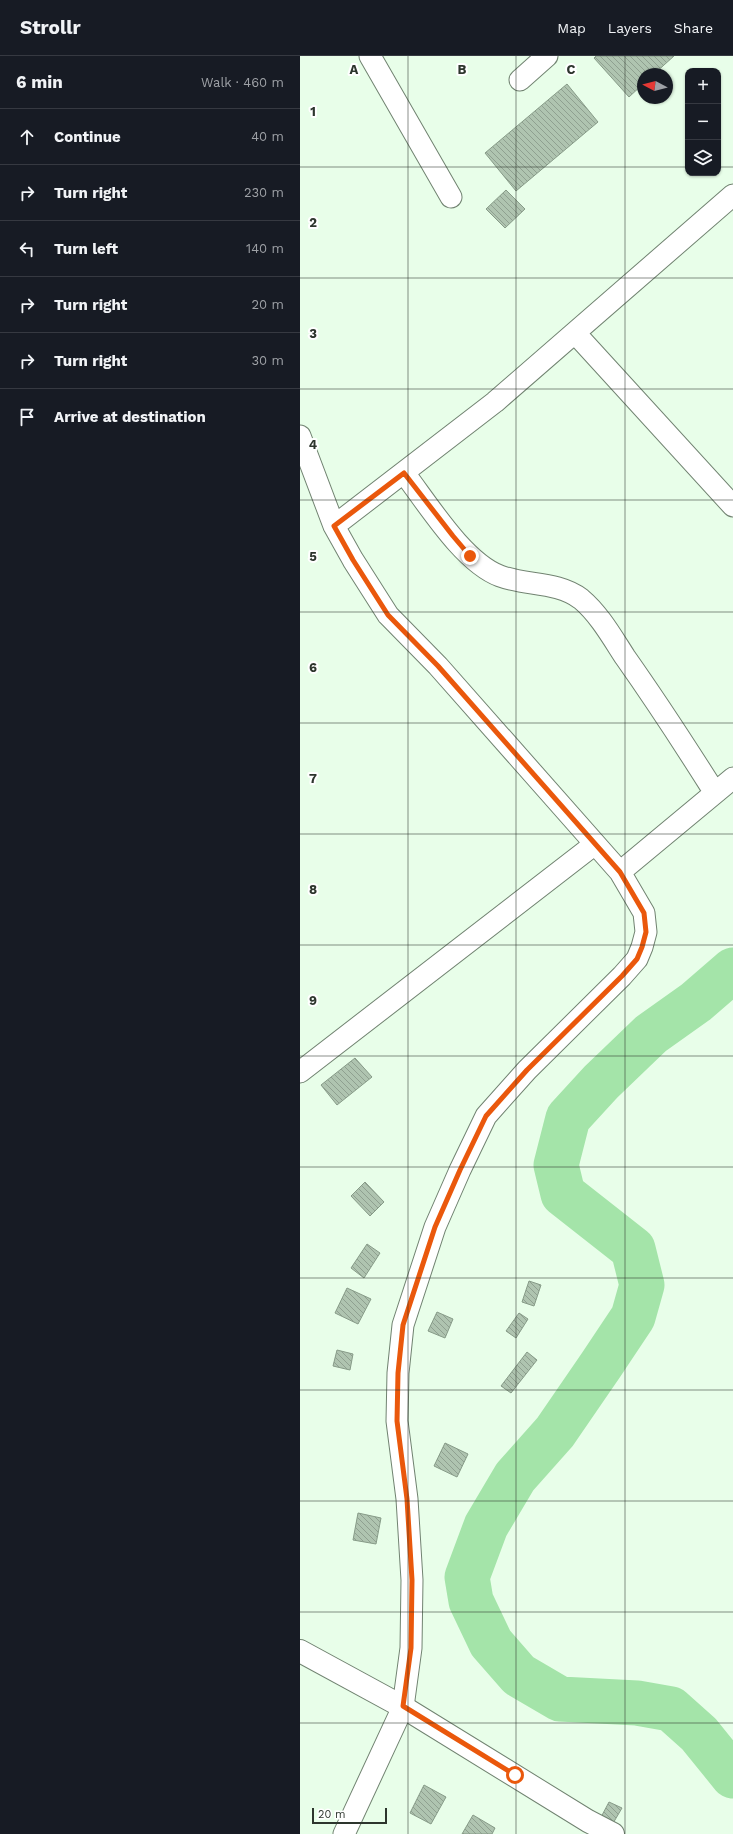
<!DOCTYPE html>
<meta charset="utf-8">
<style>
body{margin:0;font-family:"Work Sans",sans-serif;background:#20242c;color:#f1f3f6}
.controls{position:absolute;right:12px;top:12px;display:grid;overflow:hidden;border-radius:8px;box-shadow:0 1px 3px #0004}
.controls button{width:36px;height:36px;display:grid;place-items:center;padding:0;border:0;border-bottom:1px solid #363941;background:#171b24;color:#f1f3f6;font:20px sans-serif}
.compass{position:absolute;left:337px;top:12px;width:36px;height:36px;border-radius:50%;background:#171b24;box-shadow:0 1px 3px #0004;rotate:277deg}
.scale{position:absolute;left:12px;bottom:10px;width:75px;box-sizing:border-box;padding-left:4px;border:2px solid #2d352d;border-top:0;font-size:11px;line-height:14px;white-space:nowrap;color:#2d352d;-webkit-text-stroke:3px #fff;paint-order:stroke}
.stop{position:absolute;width:12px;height:12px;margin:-9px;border:3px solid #ea580c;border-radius:50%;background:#fff}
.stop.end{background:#ea580c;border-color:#fff;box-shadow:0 1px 4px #0008}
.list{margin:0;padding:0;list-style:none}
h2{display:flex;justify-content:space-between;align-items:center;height:52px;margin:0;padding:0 16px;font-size:17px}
h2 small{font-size:13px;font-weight:400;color:#9ea1a6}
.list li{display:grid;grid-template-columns:26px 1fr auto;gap:12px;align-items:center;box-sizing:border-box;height:56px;padding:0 16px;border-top:1px solid #363941}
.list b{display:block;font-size:15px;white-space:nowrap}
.list em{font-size:13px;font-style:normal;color:#9ea1a6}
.icon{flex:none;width:22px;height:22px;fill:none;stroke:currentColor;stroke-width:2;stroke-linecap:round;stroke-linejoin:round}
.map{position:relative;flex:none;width:433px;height:1778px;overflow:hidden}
header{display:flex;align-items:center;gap:24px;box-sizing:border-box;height:56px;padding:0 20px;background:#171b24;border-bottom:1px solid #363941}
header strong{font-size:19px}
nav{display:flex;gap:22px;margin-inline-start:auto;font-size:14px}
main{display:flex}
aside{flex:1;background:#171b24}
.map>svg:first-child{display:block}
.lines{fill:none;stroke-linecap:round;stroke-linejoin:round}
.river{stroke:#a4e4a9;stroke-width:45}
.building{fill:url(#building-back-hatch);stroke:#879b88}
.street-casing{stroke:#718371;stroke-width:23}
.secondary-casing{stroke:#718371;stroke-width:24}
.street{stroke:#fff;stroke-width:21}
.secondary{stroke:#fff;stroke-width:22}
.route{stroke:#ea580c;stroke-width:5}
.grid{fill:none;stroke:#2d352d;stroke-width:1;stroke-opacity:0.55}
.grid-label{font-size:13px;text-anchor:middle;font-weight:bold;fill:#2d352d;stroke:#fff;stroke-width:4;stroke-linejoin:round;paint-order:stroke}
</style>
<header>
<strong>Strollr</strong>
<nav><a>Map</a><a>Layers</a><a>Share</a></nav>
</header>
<main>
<aside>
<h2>6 min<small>Walk · 460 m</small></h2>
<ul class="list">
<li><svg class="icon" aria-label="ahead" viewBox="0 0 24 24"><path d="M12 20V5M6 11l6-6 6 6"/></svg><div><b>Continue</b></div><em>40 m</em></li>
<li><svg class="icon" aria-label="right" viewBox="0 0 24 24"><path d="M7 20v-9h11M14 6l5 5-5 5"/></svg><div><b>Turn right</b></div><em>230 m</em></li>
<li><svg class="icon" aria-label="left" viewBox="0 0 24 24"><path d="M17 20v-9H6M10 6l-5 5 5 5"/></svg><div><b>Turn left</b></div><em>140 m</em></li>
<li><svg class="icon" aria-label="right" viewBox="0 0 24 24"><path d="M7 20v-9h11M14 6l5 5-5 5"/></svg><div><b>Turn right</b></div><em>20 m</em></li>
<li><svg class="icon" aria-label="right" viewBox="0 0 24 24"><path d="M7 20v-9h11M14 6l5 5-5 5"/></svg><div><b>Turn right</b></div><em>30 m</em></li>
<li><svg class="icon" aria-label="arrive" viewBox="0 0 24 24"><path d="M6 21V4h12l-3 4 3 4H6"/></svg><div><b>Arrive at destination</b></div></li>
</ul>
</aside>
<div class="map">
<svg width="433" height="1778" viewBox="0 0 433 1778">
<defs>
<pattern id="building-back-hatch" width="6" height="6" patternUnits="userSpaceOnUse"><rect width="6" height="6" fill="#afc4b0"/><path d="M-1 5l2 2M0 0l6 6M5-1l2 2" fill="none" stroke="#8fa090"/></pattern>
</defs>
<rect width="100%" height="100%" fill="#e8fee9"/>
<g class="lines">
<!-- river -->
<path class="river" d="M433,914l-37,32 -45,32 -50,48 -33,36 -12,47 7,29 70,55 9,36 -9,32 -32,48 -46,67 -40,45 -29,49 -19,51 4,24 20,42 28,32 41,24 77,4 34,6 28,25 34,42"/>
</g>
<!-- building -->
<path class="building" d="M296,0h78l-20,18h-11v10l-14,13 -35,-39z
M267,28l31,38 -82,69 -31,-38z
M206,134l19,19 -20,19 -19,-19z
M55,1002l17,19 -35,28 -16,-20z
M65,1126l19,20 -14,14 -19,-20z
M67,1188l13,9 -16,25 -13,-10z
M229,1225l12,4 -7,21 -12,-4z
M47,1232l24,11 -13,25 -23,-11z
M137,1256l16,7 -8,19 -17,-7z
M219,1257l9,6 -12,19 -10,-7z
M37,1294l16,4 -3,16 -17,-4z
M227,1296l10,8 -26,33 -10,-7z
M145,1387l23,11 -11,23 -23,-11z
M58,1457l23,5 -5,26 -23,-4z
M124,1729l22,12 -15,27 -21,-11z
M309,1746l13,6 -10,17 -12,-6z
M173,1759l22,13 -3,6h-30z"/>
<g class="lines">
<!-- street casing -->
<g class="street-casing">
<path id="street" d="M70,0l81,141
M220,24l27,-24
M275,277l158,173
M0,380l34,90 19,34 35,55 50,51 182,206 24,41 2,19 -4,15 -5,12 -15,17 -95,94 -41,46 -26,54 -25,57 -32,98 -5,48 -1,48 10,78 5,81 -1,68 -8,59 -59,127
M104,417c24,31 59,89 96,103 26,10 57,5 81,23 18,15 31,38 44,58 31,44 61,90 90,136
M34,470l161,-124 238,-207
M320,816l113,-94
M0,1016l295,-228"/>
</g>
<!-- secondary casing -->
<g class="secondary-casing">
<path id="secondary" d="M0,1595l103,56 185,114 25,13"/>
</g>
<!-- street -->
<use href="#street" class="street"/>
<!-- secondary -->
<use href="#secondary" class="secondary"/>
</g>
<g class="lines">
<!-- route -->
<path class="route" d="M170,500l-17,-20 -49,-63 -70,53 19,34 35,55 50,51 182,206 24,41 2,19 -4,15 -5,12 -15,17 -95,94 -41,46 -26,54 -25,57 -32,98 -5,48 -1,48 10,78 5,81 -1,68 -8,58 112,69"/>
</g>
<!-- grid -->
<path class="grid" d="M108,0v1778M216,0v1778M325,0v1778M0,111h388M418,111h15M0,222h433M0,333h433M0,444h433M0,556h433M0,667h433M0,778h433M0,889h433M0,1000h433M0,1111h433M0,1222h433M0,1334h433M0,1445h433M0,1556h433M0,1667h433"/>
<g class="grid-label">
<text x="54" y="18">A</text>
<text x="162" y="18">B</text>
<text x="271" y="18">C</text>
<text x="13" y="60">1</text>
<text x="13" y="171">2</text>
<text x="13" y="282">3</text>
<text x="13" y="393">4</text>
<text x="13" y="505">5</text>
<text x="13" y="616">6</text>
<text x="13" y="727">7</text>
<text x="13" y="838">8</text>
<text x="13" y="949">9</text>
</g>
</svg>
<div class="controls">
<button>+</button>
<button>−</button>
<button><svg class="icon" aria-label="layers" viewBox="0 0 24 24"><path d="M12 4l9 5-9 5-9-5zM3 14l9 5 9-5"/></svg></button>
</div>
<svg class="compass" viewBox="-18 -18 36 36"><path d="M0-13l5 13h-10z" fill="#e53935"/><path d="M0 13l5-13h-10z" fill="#9ea1a6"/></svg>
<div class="scale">20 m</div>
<div class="stop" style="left:215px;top:1719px"></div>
<div class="stop end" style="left:170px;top:500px"></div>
</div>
</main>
